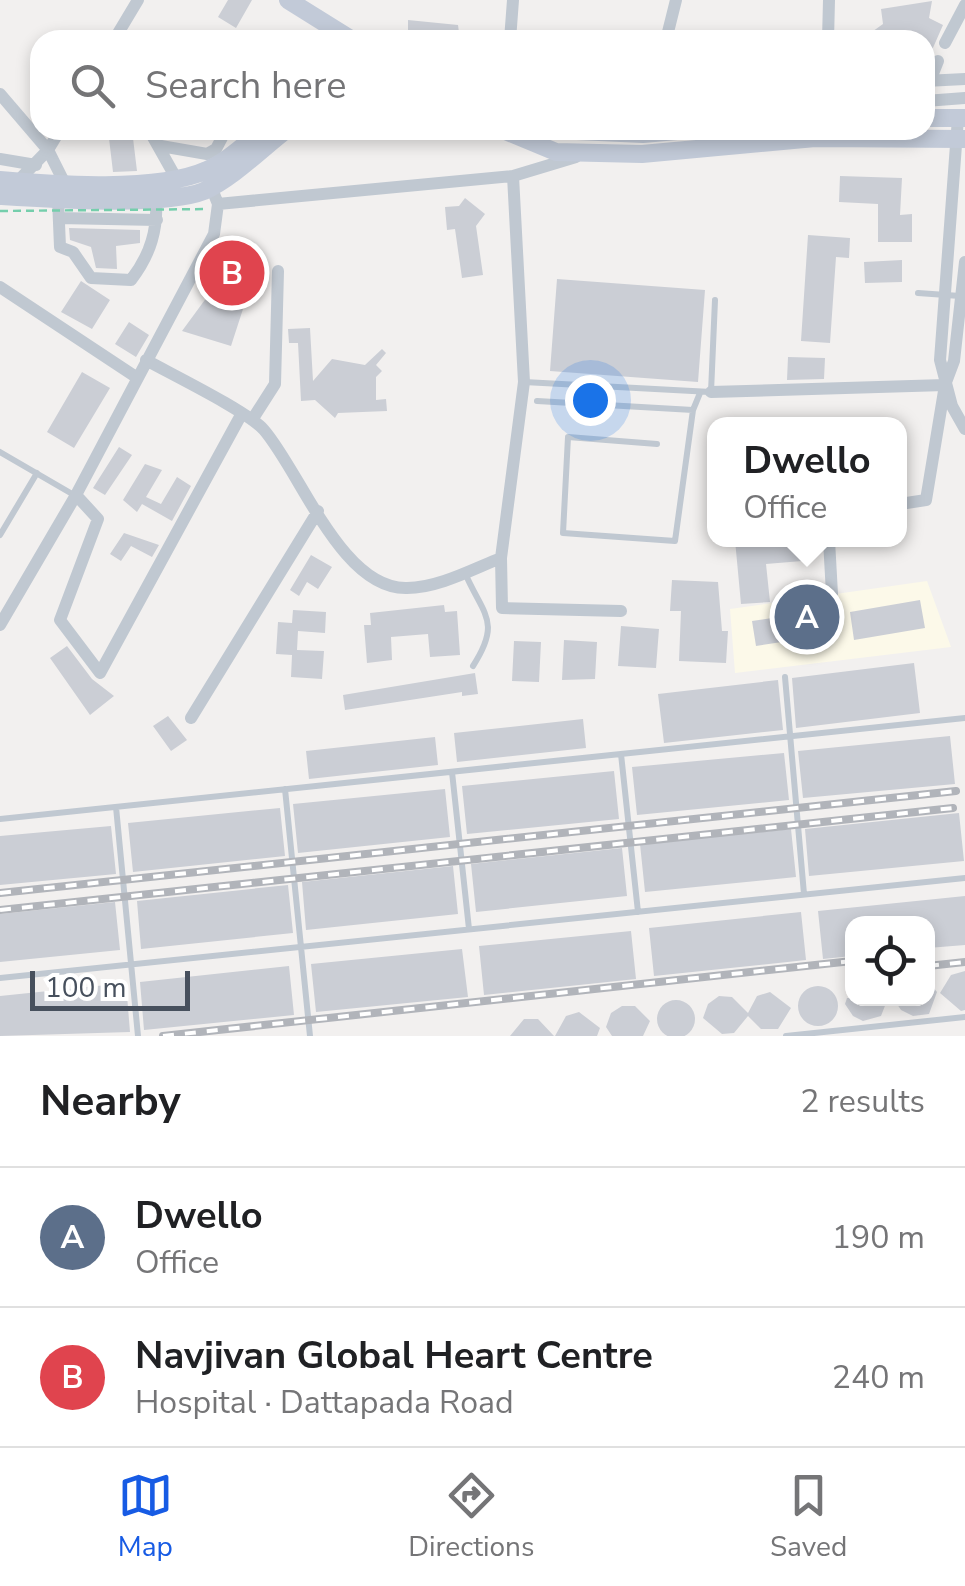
<!DOCTYPE html>
<meta charset="utf-8">
<style>
body{margin:0;font-family:"Nunito Sans",sans-serif;background:#f6f6f6;color:#202124}
.controls{position:absolute;right:30px;bottom:30px;display:grid;overflow:hidden;border-radius:20px;box-shadow:0 5px 15px #0003}
.controls button{width:90px;height:90px;display:grid;place-items:center;padding:0;border:0;border-bottom:2px solid #e0e0e0;background:#fff;color:#202124;font:50px sans-serif}
.scale{position:absolute;left:30px;bottom:25px;width:160px;box-sizing:border-box;padding-left:10px;border:5px solid #47505d;border-top:0;font-size:28px;line-height:35px;white-space:nowrap;color:#47505d;-webkit-text-stroke:8px #fff;paint-order:stroke}
.you{position:absolute;left:590px;top:400px;width:35px;height:35px;margin:-25px;border:8px solid #fff;border-radius:50%;background:#1a73e8;box-shadow:0 0 0 15px #1a73e833}
.badge{display:grid;place-items:center;width:65px;height:65px;border-radius:50%;background:#175be4;color:#fff;font-size:32px;font-weight:700}
.pin{position:absolute;translate:-50% -50%;border:5px solid #fff;box-shadow:0 2px 10px #0006}
.popup{position:absolute;left:707px;top:417px;width:200px;height:130px;box-sizing:border-box;display:grid;place-content:center;border-radius:20px;background:#fff;filter:drop-shadow(0 2px 8px #0005);font-size:32px;white-space:nowrap;color:#757577}
.popup b{font-size:38px;color:#202124}
.popup::after{content:'';position:absolute;left:50%;top:100%;margin-left:-20px;border:20px solid transparent;border-top-color:#fff}
.list{margin:0;padding:0;list-style:none}
h2{display:flex;justify-content:space-between;align-items:center;height:130px;margin:0;padding:0 40px;font-size:42px}
h2 small{font-size:32px;font-weight:400;color:#757577}
.list li{display:grid;grid-template-columns:65px 1fr auto;gap:30px;align-items:center;box-sizing:border-box;height:140px;padding:0 40px;border-top:2px solid #e0e0e0}
.list b{display:block;font-size:38px;white-space:nowrap}
.list p{margin:0;font-size:32px;white-space:nowrap;color:#757577}
.list em{font-size:32px;font-style:normal;color:#757577}
.icon{flex:none;width:55px;height:55px;fill:none;stroke:currentColor;stroke-width:2;stroke-linecap:round;stroke-linejoin:round}
.map{position:relative;flex:none;width:965px;height:1036px;overflow:hidden}
.search{position:absolute;background:#fff;box-shadow:0 5px 15px #0003;left:30px;right:30px;top:30px;height:110px;display:flex;align-items:center;gap:25px;box-sizing:border-box;padding:0 35px;border-radius:30px;color:#757577;font-size:38px}
.sheet{height:410px;background:#fff}
nav{display:flex;justify-content:space-around;align-items:center;box-sizing:border-box;height:140px;border-top:2px solid #e0e0e0;background:#fff;font-size:28px;color:#757577}
nav a{display:grid;justify-items:center;gap:5px}
nav .on{color:#175be4}
.map>svg:first-child{display:block}
.commercial{fill:#fcf9e9}
.building{fill:#cbced5}
.lines{fill:none;stroke-linecap:round;stroke-linejoin:round}
.lane{stroke:#c0c8d1;stroke-width:6}
.street{stroke:#c0c8d1;stroke-width:12}
.secondary{stroke:#c2cad8;stroke-width:18}
.rail-casing{stroke:#b1b4ba;stroke-width:8}
.rail{stroke:#fff;stroke-width:4;stroke-dasharray:11;stroke-linecap:butt}
.path-bridge{stroke:#75ceac;stroke-width:2.5;stroke-dasharray:8 5;stroke-linecap:butt}
</style>
<div class="map">
<svg width="965" height="1036" viewBox="0 0 965 1036">
<rect width="100%" height="100%" fill="#f2f0ef"/>
<!-- commercial -->
<path class="commercial" d="M927,581l24,66 -216,26 -5,-64z"/>
<!-- building -->
<path class="building" d="M228,0h24l-16,28 -18,-11z
M932,1l-3,17 14,7 -18,41v-26h-52l-4,-6 14,-10 -2,-15z
M408,20l50,5 2,15h-68l5,-10h11z
M108,130h24l5,41 -24,1z
M840,176l62,2 -2,37 12,-1v28h-34v-38l-39,-2z
M465,198l20,16 -9,12 7,49 -21,3 -7,-49 -8,1 -2,-23 14,-1z
M69,228l71,2v13l-24,3 1,23 -21,-1 -5,-21 -21,-7z
M808,235l42,3 -1,20 -13,-1 -6,86 -29,-2z
M902,260v22l-37,1 -1,-21z
M557,279l148,11 -7,92 -148,-11z
M81,281l29,19 -18,29 -31,-17z
M207,297l36,12 -12,37 -49,-15z
M129,322l20,13 -13,22 -21,-13z
M310,328l3,53 19,-22 33,6 17,-16 4,4 -10,12 6,6 -6,6v23l10,-1 1,12 -49,2 -3,5 -20,-18 -14,1 -3,-58h-9l-1,-14z
M788,357l37,1 -1,21 -37,1z
M82,372l28,16 -36,60 -27,-16z
M119,447l13,8 -27,40 -12,-7z
M145,464l17,6 -16,27 15,7 16,-27 14,9 -19,35 -30,-17 -5,8 -14,-12z
M124,533l35,12 -7,12 -21,-11 -10,15 -11,-7z
M735,540h77l2,20 -48,4 4,38 -29,2z
M311,555l21,12 -14,22 -11,-7 -8,14 -9,-6z
M672,580l46,2 4,49h6l-2,32 -47,-2 2,-50h-11z
M920,600l5,28 -71,12 -4,-28z
M444,605l1,7 12,-1 3,44 -30,2 -2,-23 -37,3 1,23 -25,3 -3,-38h7l-1,-12z
M293,610l33,2 -1,21 -27,-2 -1,19 27,1 -2,28 -31,-2 1,-22 -16,-1 2,-32 14,1z
M829,610l5,24 -78,12 -4,-25z
M621,626l38,3 -3,39 -38,-2z
M564,640l33,2 -2,37 -33,1z
M514,641l27,1 -2,40 -27,-1z
M67,646l25,33 22,17 -24,19 -40,-57z
M914,663l6,50 -124,15 -4,-50z
M475,673l3,21 -16,2v-4l-117,18 -2,-15z
M778,680l5,50 -119,13 -6,-49z
M168,716l19,24 -16,11 -18,-25z
M583,719l3,29 -129,14 -3,-29z
M950,736l5,48 -152,14 -5,-47z
M435,737l3,28 -129,14 -3,-28z
M784,753l5,47 -152,15 -5,-48z
M614,771l5,48 -152,15 -5,-48z
M445,789l5,48 -152,16 -5,-49z
M280,808l5,48 -152,16 -5,-49z
M959,813l5,48 -155,15 -4,-47z
M111,826l5,48 -116,11v-49z
M791,829l5,48 -151,15 -5,-48z
M622,848l5,48 -151,16 -5,-48z
M453,866l5,48 -152,16 -4,-48z
M288,885l5,48 -152,16 -4,-48z
M965,896v49l-37,3v-24h-76v32l-29,3 -5,-48z
M115,902l5,48 -120,12v-48z
M801,912l5,48 -152,16 -5,-48z
M631,931l5,48 -152,16 -5,-49z
M462,949l6,48 -152,15 -5,-48z
M289,966l5,49 -150,15 -4,-48z
M965,971v39l-4,1 -21,-18 11,-18z
M928,981l9,11 -8,22 -16,2 -12,-6 -8,-12h35z
M126,983l4,49 -130,4v-40z
M798 1006a20 20 0 1 1 40 0a20 20 0 1 1-40 0Z
M770,992l21,16 -13,21h-17l-13,-13 -14,17 -12,1 -19,-16 5,-14 11,-8 13,1 16,16 9,-17z
M847,998h41l-7,18 -18,5 -10,-5 -8,-12z
M657 1019a19 19 0 1 1 38 0a19 19 0 1 1-38 0Z
M622,1006h13l15,15 -7,15h-31l-6,-9 5,-14z
M579,1012l21,16 -3,8h-42l11,-20z
M524,1019h14l16,17h-44z"/>
<g class="lines">
<!-- lane -->
<path class="lane" d="M918,293l42,3
M524,382l187,10 4,-92
M537,401l156,9 7,-17
M657,444l-89,-7 -5,96 112,8 18,-131
M0,452l74,43
M0,535l37,-62
M465,573c18,42 37,48 8,93
M785,677l19,217
M621,754l17,158
M452,772l17,157
M285,789l25,247
M116,807l22,229
M0,819l965,-101
M0,978l965,-100
M786,1036l179,-19"/>
<!-- street -->
<path class="street" d="M114,40l24,-40
M510,40l3,-40
M666,40l10,-40
M828,40l1,-40
M945,43l20,-38
M925,81l40,-2
M930,81l8,-20
M0,94l48,56 18,36
M925,101l40,-3
M958,118l-18,242 12,46 13,23
M149,130l27,48
M161,146l46,8 9,-5 10,-19
M0,159l36,6
M513,176l11,206 -23,176 1,50 119,3
M17,182l31,-32 12,-20
M58,199l2,48 13,5 18,26 40,2c20,-26 27,-51 25,-83
M218,204l295,-28 63,-19
M59,218l98,2
M0,287l136,90
M146,360c25,14 103,52 118,70 37,43 78,160 143,158 31,0 66,-19 94,-30
M711,392l234,-7
M252,420l23,-36 3,-113
M76,495l22,24 -38,101 40,53 141,-258
M900,504l26,-4 19,-115 9,-24 11,-99
M829,540l3,54
M0,625l76,-130 138,-261 4,-30 -8,-20
M191,718l127,-207"/>
<!-- secondary -->
<path class="secondary" d="M288,0l64,40
M925,118h40
M503,130l53,22 86,2 173,-16 150,1
M555,130l88,4 45,-4
M0,180c53,5 159,12 207,-10 21,-9 38,-26 56,-40
M0,196c46,3 165,11 204,-5 29,-13 57,-42 82,-61"/>
<!-- rail casing -->
<g class="rail-casing">
<path id="rail" d="M0,893l956,-102
M0,910l953,-102
M928,966l37,-4
M163,1036l689,-75"/>
</g>
<!-- rail -->
<use href="#rail" class="rail"/>
<!-- path-bridge -->
<path class="path-bridge" d="M0,211l208,-2"/>
</g>
</svg>
<div class="controls">
<button><svg class="icon" aria-label="locate" viewBox="0 0 24 24"><circle cx="12" cy="12" r="6"/><path d="M12 2v4M12 18v4M2 12h4M18 12h4"/></svg></button>
</div>
<div class="scale">100 m</div>
<div class="you"></div>
<div class="pin badge" style="left:807px;top:617px;background:#5c6f8a">A</div>
<div class="popup"><b>Dwello</b>Office</div>
<div class="pin badge" style="left:232px;top:273px;background:#e0444e">B</div>
<div class="search"><svg class="icon" aria-label="search" viewBox="0 0 24 24"><circle cx="10" cy="10" r="6"/><path d="M15 15l6 6"/></svg>Search here</div>
</div>
<section class="sheet">
<h2>Nearby<small>2 results</small></h2>
<ul class="list">
<li><span class="badge" style="background:#5c6f8a">A</span><div><b>Dwello</b><p>Office</p></div><em>190 m</em></li>
<li><span class="badge" style="background:#e0444e">B</span><div><b>Navjivan Global Heart Centre</b><p>Hospital · Dattapada Road</p></div><em>240 m</em></li>
</ul>
</section>
<nav>
<a class="on"><svg class="icon" aria-label="map" viewBox="0 0 24 24"><path d="M3 6l6-2 6 2 6-2v14l-6 2-6-2-6 2zM9 4v14M15 6v14"/></svg>Map</a>
<a><svg class="icon" aria-label="directions" viewBox="0 0 24 24"><path d="M12 3l9 9-9 9-9-9zM9 14v-3h6M13 9l2 2-2 2"/></svg>Directions</a>
<a><svg class="icon" aria-label="saved" viewBox="0 0 24 24"><path d="M7 4h10v16l-5-4-5 4z"/></svg>Saved</a>
</nav>
